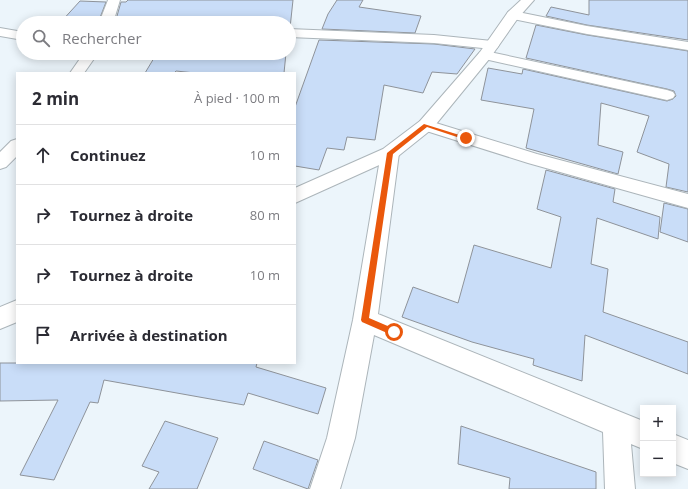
<!DOCTYPE html>
<html lang="fr">
<meta charset="utf-8">
<style>
body{margin:0;font-family:"Open Sans",sans-serif;background:#f2f2f3;color:#2b2b33}
.controls{position:absolute;right:12px;bottom:12px;display:grid;overflow:hidden;border-radius:0px;box-shadow:0 2px 10px #0003}
.controls button{width:36px;height:36px;display:grid;place-items:center;padding:0;border:0;border-bottom:1px solid #e1e1e2;background:#fff;color:#2b2b33;font:20px sans-serif}
.stop{position:absolute;width:12px;height:12px;margin:-9px;border:3px solid #ea580c;border-radius:50%;background:#fff}
.stop.end{background:#ea580c;border-color:#fff;box-shadow:0 1px 4px #0008}
.list{margin:0;padding:0;list-style:none}
h2{display:flex;justify-content:space-between;align-items:center;height:52px;margin:0;padding:0 16px;font-size:17px}
h2 small{font-size:13px;font-weight:400;color:#7c7c81}
.list li{display:grid;grid-template-columns:26px 1fr auto;gap:12px;align-items:center;box-sizing:border-box;height:60px;padding:0 16px;border-top:1px solid #e1e1e2}
.list b{display:block;font-size:15px;white-space:nowrap}
.list em{font-size:13px;font-style:normal;color:#7c7c81}
.icon{flex:none;width:22px;height:22px;fill:none;stroke:currentColor;stroke-width:2;stroke-linecap:round;stroke-linejoin:round}
.map{position:relative;flex:none;width:688px;height:489px;overflow:hidden}
.search{position:absolute;background:#fff;box-shadow:0 2px 10px #0003;left:16px;top:16px;width:280px;height:44px;display:flex;align-items:center;gap:10px;box-sizing:border-box;padding:0 14px;border-radius:22px;color:#7c7c81;font-size:15px}
.panel{position:absolute;background:#fff;box-shadow:0 2px 10px #0003;left:16px;top:72px;width:280px;height:292px;border-radius:0px}
.map>svg:first-child{display:block}
.building{fill:#c9ddf8;stroke:#8e939a}
.lines{fill:none;stroke-linecap:round;stroke-linejoin:round}
.minor-casing{stroke:#acb5ba;stroke-width:2}
.tertiary-casing{stroke:#acb5ba;stroke-width:2}
.minor{fill:#fff;fill-rule:evenodd}
.tertiary{fill:#fff;fill-rule:evenodd}
.route{fill:#ea580c}
</style>
<div class="map">
<svg width="688" height="489" viewBox="0 0 688 489">
<rect width="100%" height="100%" fill="#ecf5fb"/>
<!-- building -->
<path class="building" d="M128,0h165l-3,28 -1,-5h-174l6,-21h5z
M337,0h26l-4,7 62,9 -6,17 -93,-4 6,-15z
M589,0h99v40l-101,-15 -41,-9 5,-9 38,8z
M80,1l26,1 -8,21h-38z
M536,25l51,10 101,16v141l-22,-5 3,-23 -32,-12 12,-36 -48,-13 -3,42 25,7 -5,22 -92,-26 8,-39 -53,-9 7,-32 34,6 1,-5 144,32 6,-2 3,-3 -2,-5 -7,-2 -141,-31z
M319,40l115,4 41,5 -18,25 -25,-2 -9,21 -39,-8 -9,55 -28,-3 -3,13 -17,-2 -8,22 -24,-4v-59z
M157,53h129l-2,20h-89l-19,-2 -2,2h-29z
M546,170l69,19 -2,13 47,15 -2,22 -61,-21 -6,46 17,5 -5,43 85,30v32l-103,-39 -3,46 -49,-16 1,-6 -62,-17 -70,-25 11,-30 45,16 16,-58 77,23 10,-51 -24,-8z
M664,203l24,6v33l-28,-10z
M0,363h257l-1,4 70,21 -8,26 -70,-21 -4,12 -140,-25 -6,23 -8,-1 -36,78 -34,-5 38,-75 -58,1z
M165,421l53,17 -21,51h-48l10,-17 -17,-6z
M461,426l135,46v17h-87l1,-11 -52,-14z
M264,441l54,19 -10,29 -55,-20z"/>
<g class="lines">
<!-- minor casing -->
<g class="minor-casing">
<path id="minor" d="M108,0h12l-7,23h-14z
M513,11l74,15 101,16v8l-101,-16 -79,-16 -1,-3 1,-3z
M0,28l23,4v8l-23,-4z
M289,29l145,6 58,6 5,1 2,3 -2,3 -5,1 -58,-6 -145,-6z
M485,51l182,39 6,2 2,3 -2,3 -6,2 -187,-42 -2,-3 2,-3z
M84,53h14l-14,20h-14z
M426,120l111,34 151,40v14l-160,-45 -108,-34 -2,-4 2,-4z
M17,139v17l-11,11 -6,2v-17l11,-11z
M390,147l6,2 3,4 -21,161 265,107v28l-12,-5 4,45h-30l-2,-57 -229,-97 -19,103 -15,51h-30l17,-51 26,-118 28,-167 3,-4z
M673,434l15,6v29l-15,-6z"/>
</g>
<!-- tertiary casing -->
<g class="tertiary-casing">
<path id="tertiary" d="M521,0h13l-16,18 -28,40 -58,71 -35,28 -102,46v-15l88,-39 37,-28 60,-69 28,-40z
M17,300v22l-17,7v-22z"/>
</g>
<!-- minor -->
<use href="#minor" class="minor"/>
<!-- tertiary -->
<use href="#tertiary" class="tertiary"/>
</g>
<!-- route -->
<path class="route" d="M424,124l45,14 -3,2 -39,-13 -34,27 -24,164 28,12 1,2 -4,4 -32,-14 -1,-2 26,-167z"/>
</svg>
<div class="controls">
<button>+</button>
<button>−</button>
</div>
<div class="stop" style="left:394px;top:332px"></div>
<div class="stop end" style="left:466px;top:138px"></div>
<div class="search"><svg class="icon" aria-label="search" viewBox="0 0 24 24"><circle cx="10" cy="10" r="6"/><path d="M15 15l6 6"/></svg>Rechercher</div>
<section class="panel">
<h2>2 min<small>À pied · 100 m</small></h2>
<ul class="list">
<li><svg class="icon" aria-label="ahead" viewBox="0 0 24 24"><path d="M12 20V5M6 11l6-6 6 6"/></svg><div><b>Continuez</b></div><em>10 m</em></li>
<li><svg class="icon" aria-label="right" viewBox="0 0 24 24"><path d="M7 20v-9h11M14 6l5 5-5 5"/></svg><div><b>Tournez à droite</b></div><em>80 m</em></li>
<li><svg class="icon" aria-label="right" viewBox="0 0 24 24"><path d="M7 20v-9h11M14 6l5 5-5 5"/></svg><div><b>Tournez à droite</b></div><em>10 m</em></li>
<li><svg class="icon" aria-label="arrive" viewBox="0 0 24 24"><path d="M6 21V4h12l-3 4 3 4H6"/></svg><div><b>Arrivée à destination</b></div></li>
</ul>
</section>
</div>
